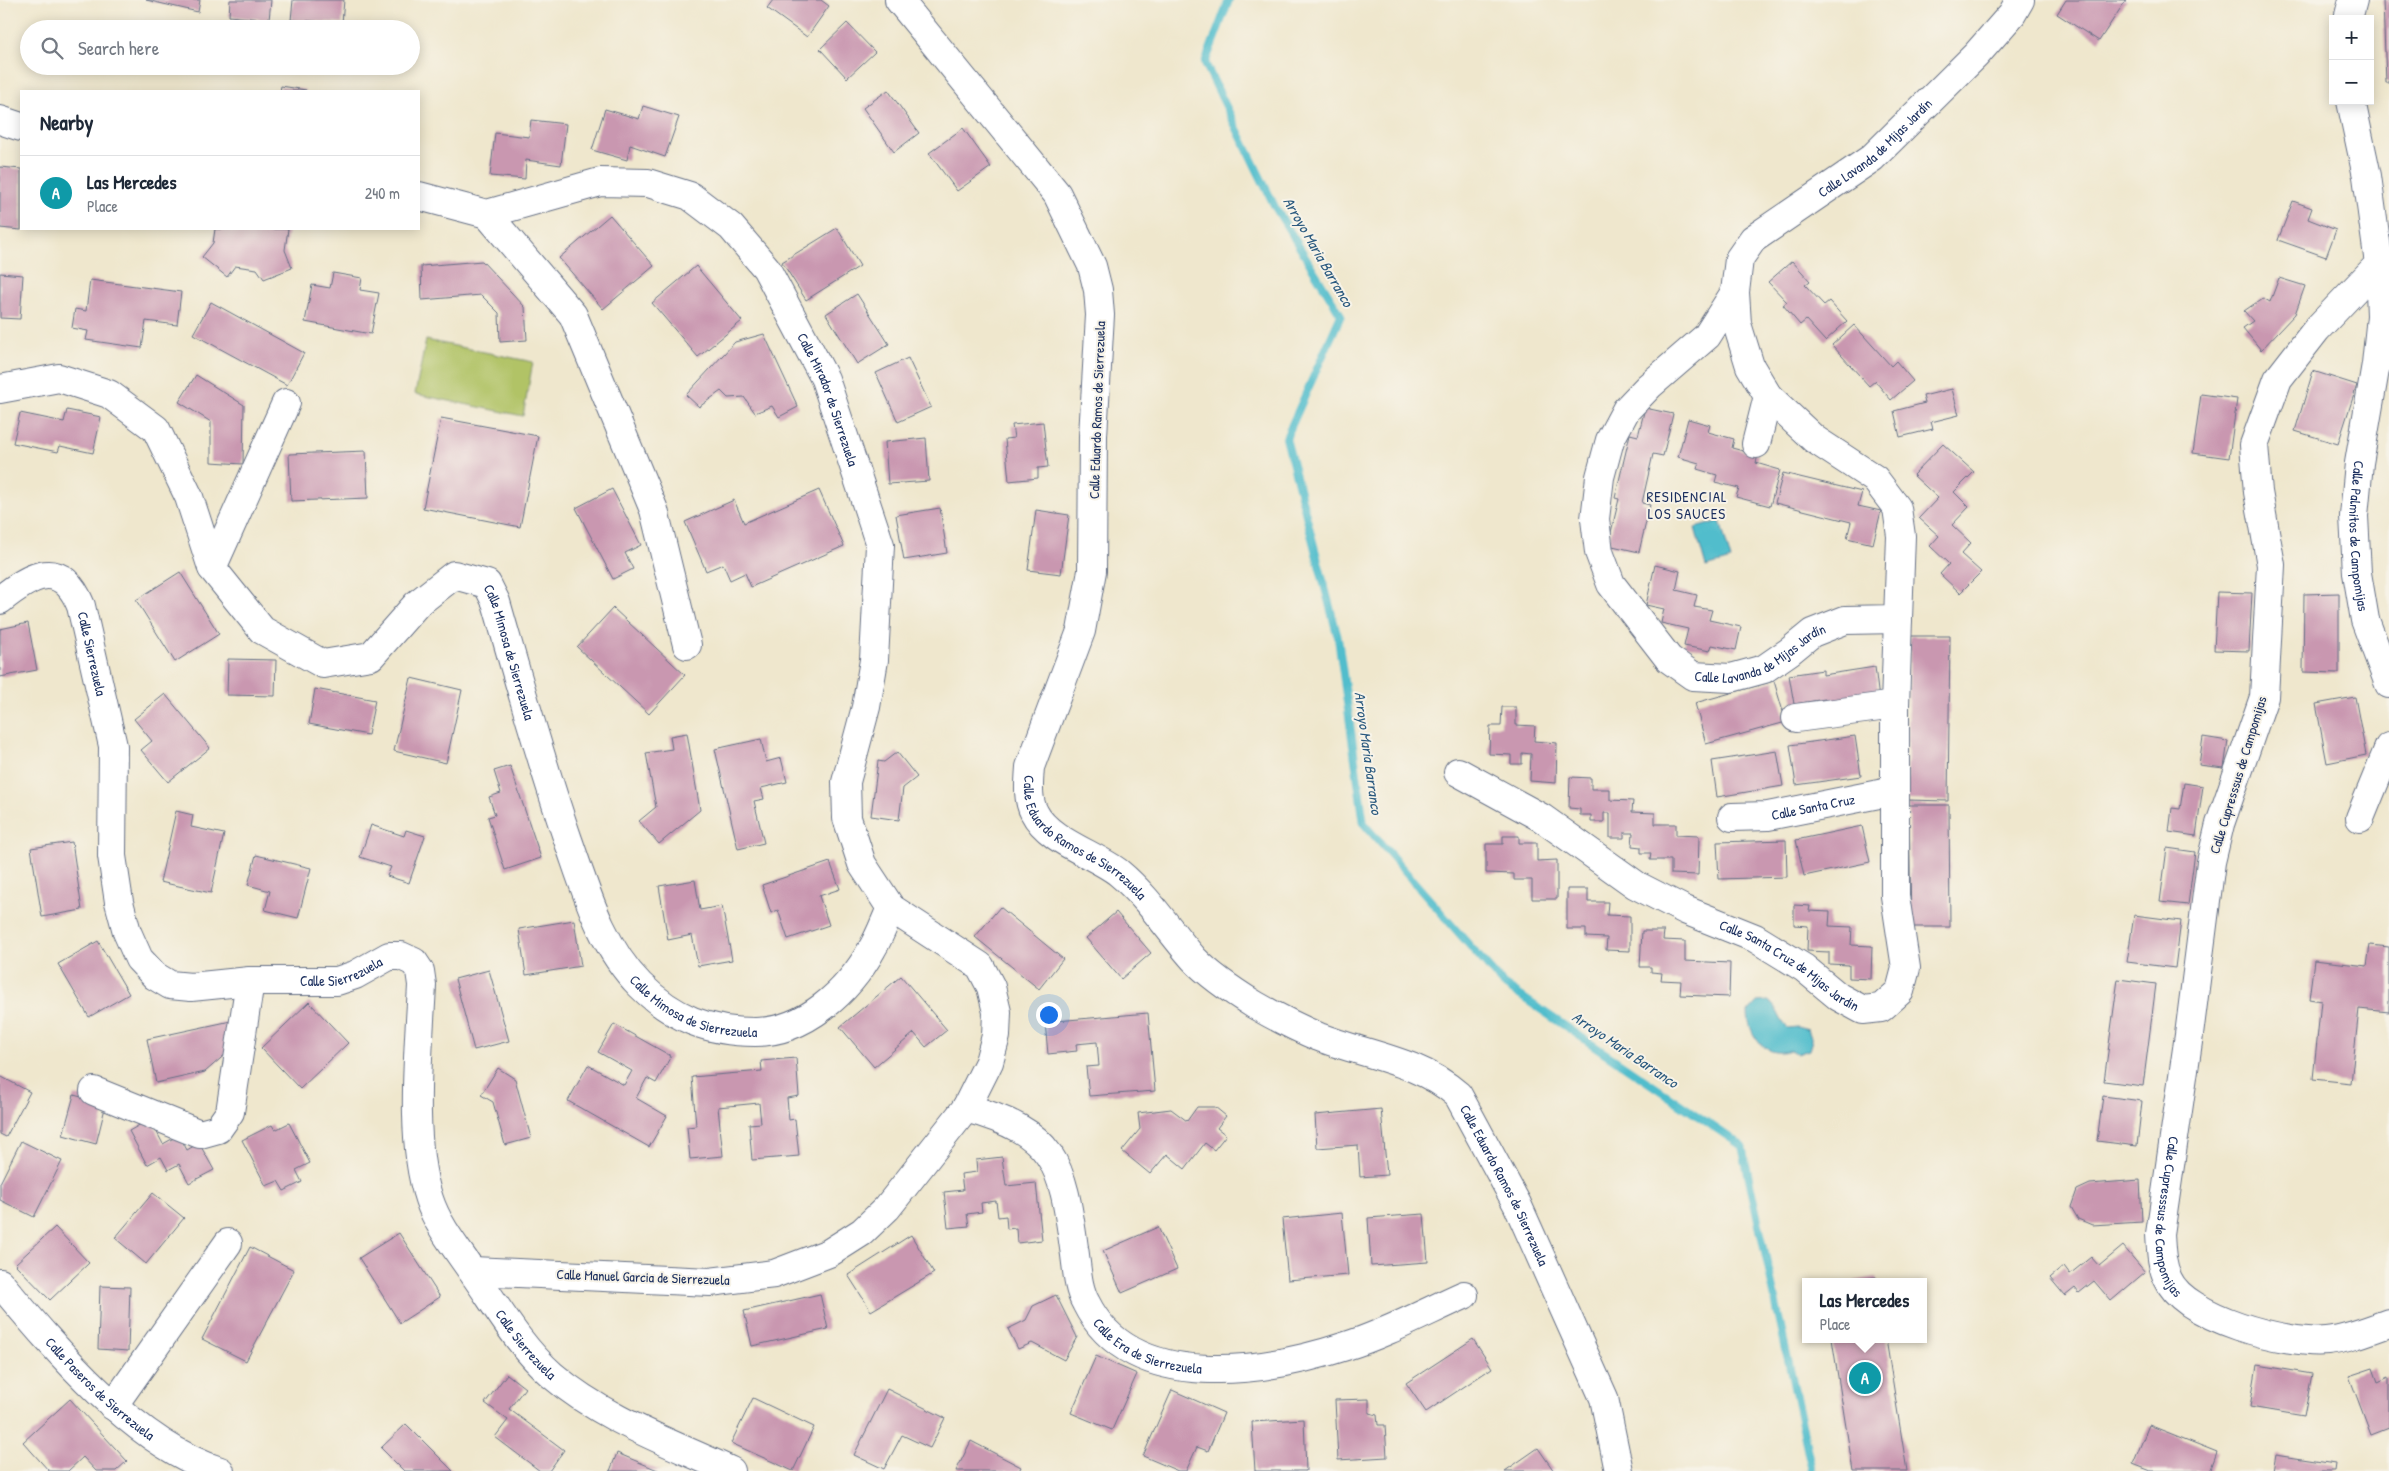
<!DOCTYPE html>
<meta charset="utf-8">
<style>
body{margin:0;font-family:"Patrick Hand",sans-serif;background:#f6f6f7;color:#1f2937}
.controls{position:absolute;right:15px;top:15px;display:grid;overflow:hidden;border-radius:0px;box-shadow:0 2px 12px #0003}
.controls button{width:45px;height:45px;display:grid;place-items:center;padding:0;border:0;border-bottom:1px solid #e0e1e3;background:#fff;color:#1f2937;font:25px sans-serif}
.you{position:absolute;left:1048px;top:1014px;width:18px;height:18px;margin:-12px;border:4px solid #fff;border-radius:50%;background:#1a73e8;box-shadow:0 0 0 8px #1a73e833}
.badge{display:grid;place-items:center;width:32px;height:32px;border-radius:50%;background:#c8321e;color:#fff;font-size:16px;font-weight:700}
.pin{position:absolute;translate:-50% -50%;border:2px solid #fff;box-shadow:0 1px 5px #0006}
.popup{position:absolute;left:1802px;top:1278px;width:125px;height:65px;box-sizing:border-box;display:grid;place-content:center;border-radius:0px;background:#fff;filter:drop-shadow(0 1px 4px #0005);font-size:16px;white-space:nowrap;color:#747a83}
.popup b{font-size:19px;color:#1f2937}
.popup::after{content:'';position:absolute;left:50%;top:100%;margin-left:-10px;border:10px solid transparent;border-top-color:#fff}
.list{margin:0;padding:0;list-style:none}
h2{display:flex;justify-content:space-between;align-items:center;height:65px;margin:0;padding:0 20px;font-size:21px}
h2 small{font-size:16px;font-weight:400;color:#747a83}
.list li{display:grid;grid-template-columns:32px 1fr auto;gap:15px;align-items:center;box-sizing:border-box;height:75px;padding:0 20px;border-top:1px solid #e0e1e3}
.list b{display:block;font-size:19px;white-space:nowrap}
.list p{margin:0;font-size:16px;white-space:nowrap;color:#747a83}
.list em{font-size:16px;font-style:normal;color:#747a83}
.icon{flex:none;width:28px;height:28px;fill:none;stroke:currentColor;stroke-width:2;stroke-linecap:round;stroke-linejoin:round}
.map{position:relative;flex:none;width:2389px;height:1471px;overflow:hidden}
.search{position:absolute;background:#fff;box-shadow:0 2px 12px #0003;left:20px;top:20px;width:400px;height:55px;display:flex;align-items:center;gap:12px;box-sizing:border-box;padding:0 18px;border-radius:28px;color:#747a83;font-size:19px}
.panel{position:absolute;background:#fff;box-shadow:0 2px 12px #0003;left:20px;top:90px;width:400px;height:140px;border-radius:0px}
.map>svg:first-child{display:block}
.green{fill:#b1c366;stroke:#667962}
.water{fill:#51bdcc;stroke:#367695}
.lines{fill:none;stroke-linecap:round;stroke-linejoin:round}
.stream{stroke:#51bdcc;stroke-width:8}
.building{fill:#c997b0}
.minor-casing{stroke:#656f85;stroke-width:30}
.minor{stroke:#fff;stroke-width:28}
.labels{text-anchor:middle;stroke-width:4;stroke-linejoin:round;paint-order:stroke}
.street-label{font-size:14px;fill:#1b2f5e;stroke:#f7f3e8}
.water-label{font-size:15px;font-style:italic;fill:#2b5a7f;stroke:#f7f3e8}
.neighbourhood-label{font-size:15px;letter-spacing:1px;fill:#1b2f5e;stroke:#f7f3e8}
</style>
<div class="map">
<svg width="2389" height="1471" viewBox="0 0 2389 1471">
<rect width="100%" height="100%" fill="#f7f3e8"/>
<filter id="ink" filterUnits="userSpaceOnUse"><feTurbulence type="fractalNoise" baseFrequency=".02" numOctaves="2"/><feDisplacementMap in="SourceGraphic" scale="10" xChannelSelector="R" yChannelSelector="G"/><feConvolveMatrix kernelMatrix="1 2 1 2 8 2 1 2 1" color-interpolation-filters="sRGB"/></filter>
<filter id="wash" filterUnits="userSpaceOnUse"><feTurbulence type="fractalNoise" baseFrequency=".0096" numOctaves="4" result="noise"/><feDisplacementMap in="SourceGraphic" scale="20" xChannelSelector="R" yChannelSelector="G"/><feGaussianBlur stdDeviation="1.12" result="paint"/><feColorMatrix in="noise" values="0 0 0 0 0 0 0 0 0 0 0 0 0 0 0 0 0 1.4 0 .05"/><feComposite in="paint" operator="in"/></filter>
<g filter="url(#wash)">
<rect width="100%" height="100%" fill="#efe7cd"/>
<!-- green -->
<path class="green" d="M426,340l107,22 -10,54 -108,-22z"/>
<!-- water -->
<path class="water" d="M1720,521l11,39 -25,7 -11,-39z
M1769,1001c11,10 9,18 19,27l9,-1 11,3 4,10 -3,10 -12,4 -7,-4c-25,10 -42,-16 -42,-38l9,-10z"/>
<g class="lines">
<!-- stream -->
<path class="stream" d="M1229,0l-24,63 70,144 66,108 -55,123 52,200 26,186 139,160 239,162 70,325"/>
</g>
<g id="blocks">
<!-- building -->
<path class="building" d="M146,0h54l-2,12z
M230,0h41l-2,20 -40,-4z
M293,0h51l-2,23 -51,-3z
M773,0h48l8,6 -22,31 -40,-29z
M2066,0h60l-27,41 -42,-27z
M2383,0h6v83h-3z
M847,23l28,29 -28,26 -27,-29z
M281,86l25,4v1h-26z
M888,90l31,43 -25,19 -31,-44z
M643,106l36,11 -14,40 -35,-12 -3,15 -35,-10 13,-41 34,10z
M531,120l35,4 -5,41 -35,-5 -1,19 -35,-3 5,-43 34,4z
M963,128l28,39 -34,24 -28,-38z
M0,167l21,2v61l-21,-2z
M2293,201l19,7 -4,11 28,11 -10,27 -48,-17z
M610,215l44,51 -51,43 -44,-51z
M837,228l23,38 -54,34 -24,-38z
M215,229h73l-3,21 7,18 -28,11 -7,-10 -22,-3 -8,11 -25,-20 11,-14z
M482,261l43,46 2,33 -27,2 -1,-29 -18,-18 -59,5 -1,-34z
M1792,261l18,20 -5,4 19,20 5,-4 18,20 -22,20 -19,-21 -6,5 -17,-20 4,-3 -19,-20z
M696,266l46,55 -44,36 -46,-54z
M0,273l23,2 -3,44 -20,-1z
M333,273l29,5 -2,12 19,3 -8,41 -66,-12 7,-37 18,3z
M2279,278l26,8 -10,28 -34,36 -18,-22 10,-7 -9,-10 19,-13 7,4z
M90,280l91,12 -4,33 -31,-4 -4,27 -56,-8 2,-9 -16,-3 3,-19 11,2z
M857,294l32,50 -32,20 -31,-50z
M211,302l93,51 -17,32 -94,-51z
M1854,325l37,41 5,-5 17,20 -22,19 -16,-19 -6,5 -37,-41z
M764,334l34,73 -19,10 -7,-11 -17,7 -11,-16 -16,1 -7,-7 -22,16 -13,-12 49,-53z
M908,358l23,49 -33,15 -22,-49z
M2313,371l44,14 -19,59 -43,-13z
M196,375l48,30 -1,59 -32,-2v-40l-32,-20z
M1952,389l7,26 -28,7 2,7 -33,8 -6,-26 31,-8 -2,-7z
M2201,394l36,5 -8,59 -36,-5z
M1645,408l28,6 -10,42 -10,-2 -11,49 8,2 -11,47 -31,-7 11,-46 -4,-1 15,-64 8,2z
M67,410l34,7 -8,36 -33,-7 -2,6 -45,-9 7,-30 44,9z
M441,418l97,18 -18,91 -97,-19z
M1688,419l22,6 -2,7 26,7 -2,9 26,7 -2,8 24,7 -10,36 -34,-9 3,-9 -24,-6 2,-7 -20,-6 2,-6 -21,-6z
M1043,422l5,45 -10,1v10l-29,3 -4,-42 9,-1 -2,-13z
M926,438l3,43 -41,3 -3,-42z
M1943,444l31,28 -20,20 15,15 -17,18 19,18 -10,11 20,18 -21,21 -20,-19 9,-10 -19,-18 9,-10 -20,-18 19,-20 -25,-23z
M366,451l2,47 -77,3 -2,-47z
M1783,473l79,19 -4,14 23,5 -8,33 -26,-6 4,-16 -76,-19z
M612,489l29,56 -16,8 8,16 -20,10 -37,-71z
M819,490l25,56 -93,41 -6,-14 -15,7 -7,-16 -17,7 -21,-49 49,-22 10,23z
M940,508l7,45 -43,7 -8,-45z
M1036,510l33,5 -8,59 -33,-4z
M1655,565l25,6 -4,19 21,5 -3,12 18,3 -3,10 32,7 -5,23 -24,-5 -2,6 -26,-5 4,-17 -27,-6 3,-14 -18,-4z
M180,572l39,62 -44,28 -39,-62z
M2217,592l35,1 -3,58 -35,-1z
M2339,593v80l-36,-1 1,-78z
M613,608l72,67 -36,39 -72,-67z
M28,623l9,47 -37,7v-48z
M1910,636h40l-2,165 -41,-1z
M228,659l48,1 -1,36 -48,-1z
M1875,667l4,32 -53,7 -1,-7 -31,5 -5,-29 34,-5v5z
M411,678l51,12 -16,73 -52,-12z
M1774,681l12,41 -80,22 -11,-41z
M315,689l60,11 -7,35 -59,-11z
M165,694l45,54 -42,34 -27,-32 11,-9 -18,-22z
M2355,697l11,58 -39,8 -11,-59z
M1502,707h14v18l19,1 -1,15 23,2 -1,40 -26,-2 1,-27 -9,-1v11h-11v-9l-22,-1 1,-28h11z
M687,733l13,77 -41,34 -20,-23 17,-14 -10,-54 26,-4 -2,-13z
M1855,736l6,40 -65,9 -6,-40z
M2203,737l25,4 -4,27 -25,-3z
M761,739l5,23 15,-4 6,24 -26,6 3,11 -10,2 10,42 -26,6 -23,-100z
M1777,751l6,35 -66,11 -5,-36z
M897,752l20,25 -14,11 -4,32 -28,-4 7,-55 6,1z
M510,766l31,92 -36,12 -17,-53 7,-2 -6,-18 12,-4 -7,-22z
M1570,777l21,1v11h19v11l23,1 -1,11 23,1v11h21v11l23,1 -1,39 -27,-1v-14h-21l1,-7h-10v-6l-9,-1 1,-13h-9v5h-14v-25h-6v9h-13v-7h-11v-6l-11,-1z
M2184,783l19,3 -7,50 -27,-4 3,-24 8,1z
M1909,805h40l1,122h-39z
M176,811l17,4 -2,12 33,7 -13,59 -51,-11z
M371,825l33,11 2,-6 19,6 -16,47 -22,-7 4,-9 -31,-10z
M1862,826l8,36 -66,14 -8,-36z
M1503,836h16v7h18v18l20,-1v39h-25v-19h-18v-6l-28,-1v-29h17z
M1786,840l1,37 -68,2 -2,-37z
M72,842l10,68 -40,7 -11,-69z
M2167,848l28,4 -7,53 -28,-3z
M256,855l55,13 -13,50 -33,-8 5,-19 -22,-6z
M830,862l10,27 -21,7 10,29 -41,14 -10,-29 -7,3 -9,-28z
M695,880l5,30 22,-4 10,54 -34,6 -6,-31 -24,5 -9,-54z
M1567,889h21v13h20l-1,13 23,1v35l-24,-1 1,-12 -21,-1v-8h-19z
M1794,905l16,1 -1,5 21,1 -1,14 23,1 -1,18 21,1 -1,33 -22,-1v-13l-20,-1v-12l-22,-1 1,-25 -14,-1z
M1000,907l63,52 -24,30 -64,-52z
M1116,912l35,41 -30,26 -35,-41z
M2134,915l47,6 -6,47 -48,-6z
M574,920l7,46 -55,9 -7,-46z
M1642,931h22l-1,9 22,1v20l45,2 -1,34 -49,-2 1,-14 -20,-1 1,-7 -11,-1v-5h-11z
M98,941l31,53 -40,23 -31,-53z
M2370,945l19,2v65l-30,-3 -8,74 -38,-4 8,-78 -12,-2 5,-39 53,6z
M489,970l20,71 -35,9 -19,-71z
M901,976l46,54 -21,17 -12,-14 -40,34 -34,-40z
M2118,979l38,5 -13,102 -39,-5z
M309,1002l39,41 -48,46 -39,-41z
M1148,1013l7,78 -66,5 -3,-29 13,-1 -2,-24 -21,2 1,7 -29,3 -3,-32z
M231,1021l-3,31 -23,20 -49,11 -9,-44z
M614,1024l57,32 -15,27 -9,-5 -11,20 31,18 -18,31 -81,-46 20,-36 36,20 8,-14 -34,-19z
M796,1058l3,38 -12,2 2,22 6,-1 4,37 -47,4 -3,-36 12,-1 -2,-20 -41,4 5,49 -33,3 -3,-32 9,-1 -4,-49 70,-6 -1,-10z
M498,1068l17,11 16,59 -26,7 -12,-43 -12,-7z
M0,1076l30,16 -24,45 -6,-3z
M74,1095l32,9 -10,40 -33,-9z
M2103,1096l39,5 -5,45 -40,-5z
M1197,1107h18l11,9 -9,12 9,7 -12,15 -9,-7 -20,26 -18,-15 -17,20 -28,-23 18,-22 -2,-16 33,-4 16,12z
M1381,1109l6,66 -27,2 -2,-32 -41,3 -2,-33z
M150,1119l13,25 16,-9 8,15 12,-7 15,27 -25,13 -10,-19 -11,6 -7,-13 -14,8 -18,-34z
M289,1123l21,40 -14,7 6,12 -18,9 -6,-10 -12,5 -24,-46 30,-15 3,5z
M21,1141l41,20 -28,56 -34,-17v-17z
M1002,1157l4,29 30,-3 6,57 -25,3 -1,-15 -9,1 -1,-13 -8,1 -2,-16 -15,2 1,9 -15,2 2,12 -21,2 -4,-36 19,-2 -2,-16 16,-2 -1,-12z
M2140,1180l2,42 -50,3 -14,-6 -7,-12 6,-17 13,-6z
M153,1193l31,25 -38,46 -31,-26z
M1342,1213l6,62 -60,5 -6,-61z
M1424,1214l4,48 -57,4 -3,-48z
M55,1227l34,36 -39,37 -35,-36z
M1158,1227l19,42 -55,24 -19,-42z
M399,1233l41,64 -40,26 -41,-65z
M911,1235l23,38 -63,38 -23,-36z
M2123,1246l22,26 -34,29 -17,-20 -15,12 -4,-5 -10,8 -15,-18 14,-12 6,8 21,-17 8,9z
M250,1247l44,23 -48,91 -44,-22z
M1876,1277l1,5h-23v-1z
M100,1286l30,1 -2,64 -30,-2z
M820,1294l8,35 -76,17 -8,-35z
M1056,1295l21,42 -13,23 -32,-17 -14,6 -10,-20 18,-9 7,-14z
M1473,1339l19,29 -66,44 -20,-29z
M1832,1339h54l21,132h-54z
M1096,1356l41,18 -25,56 -41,-17z
M2257,1365l55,9 -8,42 -54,-9z
M2373,1368l5,14 11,-5v51l-18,7 -22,-59z
M507,1374l18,14 -16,21 55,41 -15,21h-9l-45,-34 13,-17 -23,-17z
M887,1389l58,29 -15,30 -28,-13 -18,34 -30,-14z
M1172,1390l52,23 -16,38 -11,-4 -11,24h-8l-35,-15z
M753,1398l61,29 -21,44 -62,-28z
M70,1399l57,62 -11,10h-20l-13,-14 -15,14h-19l-26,-29z
M1369,1399v14l8,2 1,10h7l2,32 -49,3 -3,-60z
M1304,1419l2,52h-51l-3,-49z
M406,1424l47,47h-49l-23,-23z
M2149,1425l68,27 -7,19h-59l-18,-7z
M971,1441l50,26 -2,4h-63z
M1538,1448l16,23h-49z
M617,1453l43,18h-50z
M2276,1455l59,9 -1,7h-61z"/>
</g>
</g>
<g filter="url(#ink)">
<use href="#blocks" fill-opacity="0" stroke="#656f85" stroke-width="1"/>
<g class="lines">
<!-- minor casing -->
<g class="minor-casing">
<g id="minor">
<path id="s1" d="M899,0l158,194 35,72 6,24 2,25 -7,121 -1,135 -11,60 -51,136c-1,15 -3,32 4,45 14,29 61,42 85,61 30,25 50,58 75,86 17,18 40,33 61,46 21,12 42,23 64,32 47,18 101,24 139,58l59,109 87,194 15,73"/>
<path d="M2348,19l5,-19"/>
<path id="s2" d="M2351,101l16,75 12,88 -62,65 -39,50 -24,66 4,47 13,73 -7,132 -44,127 -9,38 -22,173 -29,199c1,15 1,31 8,45 17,39 119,66 159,62 21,-2 42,-11 62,-18"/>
<path d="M0,120l21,7"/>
<path id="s3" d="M419,196l68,18 113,-32 48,1 42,13 41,31 35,41 59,111 55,166 -6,115 -8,47 -20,75 1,36 15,46 29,44 89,58 11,21 6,25 -1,24 -7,26 -23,46 -79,100 -25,24 -33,21 -55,21 -64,8 -237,-11"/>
<path d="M487,214l86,101 81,195 33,135"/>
<path id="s4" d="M2379,264l2,52 -5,48 -17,99 -5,53 3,57 8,47 24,64"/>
<path id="s5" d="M1735,292l-28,44 -58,50 -23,24 -16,30 -10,37 -5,42 4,33 12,32 58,75 24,17 38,2 33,-9 26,-18 22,-18 33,-13 53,-1 3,-83 -4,-28 -22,-29 -61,-40 -46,-43 -18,-30 -13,-42 -2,-32 4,-33 14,-20 119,-81 104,-103 36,-41 8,-14"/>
<path id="s6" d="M0,389l59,-11 50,16 47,35 33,68 23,71 50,62 61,34 48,-8 46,-52 37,-29 33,9 9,18c23,80 45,160 72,238 18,51 33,106 72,145 33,33 68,47 115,47 50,0 94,-41 117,-83 8,-13 13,-28 19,-41"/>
<path d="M1756,444l12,-48"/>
<path d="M212,568l74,-165"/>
<path id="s7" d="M0,600c31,-25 61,-43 81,6l32,140 -1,110 7,46 8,30 12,27 16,17 15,9 21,2 59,-6h87l18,-6 34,-19h12l13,6 6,9 2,14c-3,63 -13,155 7,214 9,28 31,54 47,78 23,33 45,71 76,98 51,44 119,68 179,96"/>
<path d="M1796,718l99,-13"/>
<path id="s8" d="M1458,772l84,46 94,67 49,25 70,28 49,30 35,29 24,13 18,-2 19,-17 6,-23 -11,-72v-191l3,-86"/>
<path id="s9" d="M1732,817l36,-1 126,-25"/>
<path d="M2360,818l29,-71"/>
<path d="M94,1091l106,43 18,-5 12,-17 20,-131"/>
<path id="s10" d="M966,1108c89,25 96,53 108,140 3,18 3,39 12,55 45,92 181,69 260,43 39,-12 80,-34 118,-51"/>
<path id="s11" d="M0,1283c55,66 135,162 220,188"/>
<path d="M113,1406l115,-163"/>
</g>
</g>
<!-- minor -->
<use href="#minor" class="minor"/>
</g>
</g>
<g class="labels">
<!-- street labels -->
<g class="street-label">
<text dy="5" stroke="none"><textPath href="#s5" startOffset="1294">Calle Lavanda de Mijas Jardín</textPath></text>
<text dy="5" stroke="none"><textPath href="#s3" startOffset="531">Calle Mirador de Sierrezuela</textPath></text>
<text transform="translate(1097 410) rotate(-88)" y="5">Calle Eduardo Ramos de Sierrezuela</text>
<text dy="5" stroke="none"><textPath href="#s4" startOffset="274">Calle Palmitos de Campomijas</textPath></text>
<text dy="5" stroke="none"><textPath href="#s5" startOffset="542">Calle Lavanda de Mijas Jardín</textPath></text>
<text dy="5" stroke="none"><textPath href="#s7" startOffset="152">Calle Sierrezuela</textPath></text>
<text dy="5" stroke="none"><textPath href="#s6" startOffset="742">Calle Mimosa de Sierrezuela</textPath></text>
<text transform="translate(2238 775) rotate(-73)" y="5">Calle Cupresssus de Campomijas</text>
<text dy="5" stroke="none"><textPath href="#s9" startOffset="82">Calle Santa Cruz</textPath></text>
<text dy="5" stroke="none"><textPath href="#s1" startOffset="940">Calle Eduardo Ramos de Sierrezuela</textPath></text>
<text dy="5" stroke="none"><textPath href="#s8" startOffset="385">Calle Santa Cruz de Mijas Jardin</textPath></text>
<text dy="5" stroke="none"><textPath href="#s7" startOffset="678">Calle Sierrezuela</textPath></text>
<text dy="5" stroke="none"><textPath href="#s6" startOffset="1162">Calle Mimosa de Sierrezuela</textPath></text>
<text dy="5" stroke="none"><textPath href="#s1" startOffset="1510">Calle Eduardo Ramos de Sierrezuela</textPath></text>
<text dy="5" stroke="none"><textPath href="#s2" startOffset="1175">Calle Cupresssus de Campomijas</textPath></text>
<text transform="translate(643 1277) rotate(2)" y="5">Calle Manuel Garcia de Sierrezuela</text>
<text dy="5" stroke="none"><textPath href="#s10" startOffset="331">Calle Era de Sierrezuela</textPath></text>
<text dy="5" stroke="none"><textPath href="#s7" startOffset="1172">Calle Sierrezuela</textPath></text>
<text dy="5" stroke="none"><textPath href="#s11" startOffset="146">Calle Paseros de Sierrezuela</textPath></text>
</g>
<!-- water labels -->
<g class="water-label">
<text transform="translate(1318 252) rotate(60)" y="5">Arroyo Maria Barranco</text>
<text transform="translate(1368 753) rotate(82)" y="5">Arroyo Maria Barranco</text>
<text transform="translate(1625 1050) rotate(34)" y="5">Arroyo Maria Barranco</text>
</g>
<!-- neighbourhood labels -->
<g class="neighbourhood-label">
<text x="1687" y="502">RESIDENCIAL<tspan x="1687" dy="17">LOS SAUCES</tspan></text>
</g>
</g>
</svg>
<div class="controls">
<button>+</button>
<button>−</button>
</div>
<div class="you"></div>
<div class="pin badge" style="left:1865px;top:1378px;background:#0f9aa8">A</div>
<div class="popup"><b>Las Mercedes</b>Place</div>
<div class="search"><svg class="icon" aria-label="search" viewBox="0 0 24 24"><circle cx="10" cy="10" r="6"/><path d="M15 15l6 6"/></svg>Search here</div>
<section class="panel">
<h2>Nearby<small></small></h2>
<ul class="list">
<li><span class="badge" style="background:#0f9aa8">A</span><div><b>Las Mercedes</b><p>Place</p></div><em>240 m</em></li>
</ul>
</section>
</div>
